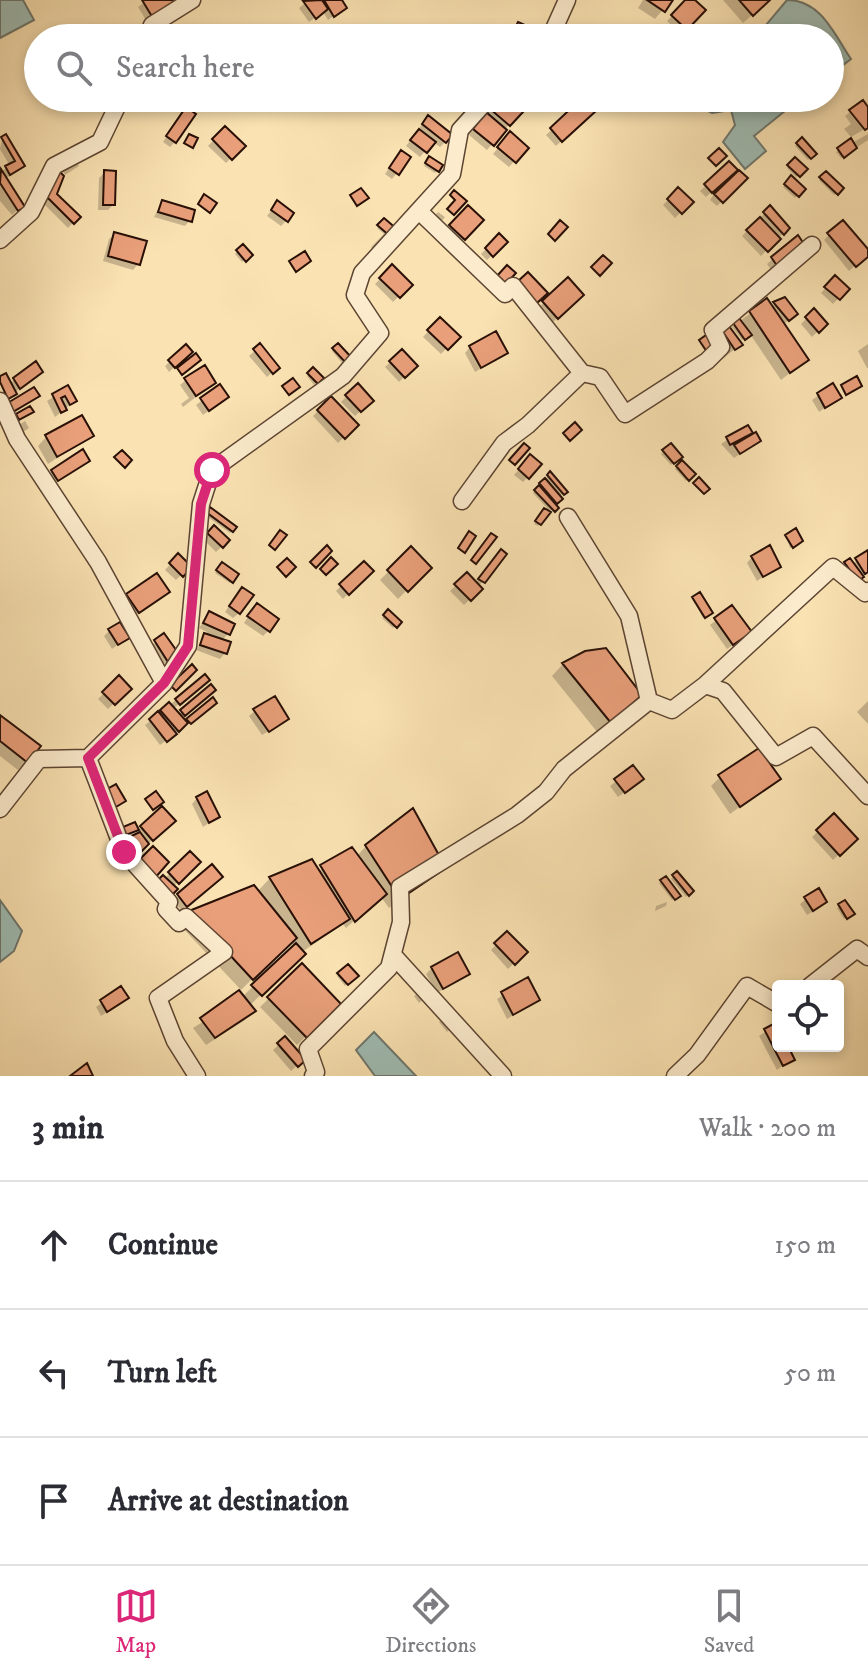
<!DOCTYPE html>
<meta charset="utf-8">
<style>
body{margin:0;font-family:"IM FELL DW Pica",serif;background:#f2f2f3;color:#2b2b33}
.controls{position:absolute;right:24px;bottom:24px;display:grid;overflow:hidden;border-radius:8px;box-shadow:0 4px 12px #0003}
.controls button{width:72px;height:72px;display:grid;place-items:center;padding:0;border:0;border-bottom:2px solid #e1e1e2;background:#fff;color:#2b2b33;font:40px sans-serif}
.stop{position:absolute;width:24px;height:24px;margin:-18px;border:6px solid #db2777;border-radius:50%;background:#fff}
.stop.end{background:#db2777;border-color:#fff;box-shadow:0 2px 8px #0008}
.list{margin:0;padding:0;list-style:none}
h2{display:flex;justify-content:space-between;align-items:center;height:104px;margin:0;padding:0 32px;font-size:34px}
h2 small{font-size:26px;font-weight:400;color:#7c7c81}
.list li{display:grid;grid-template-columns:52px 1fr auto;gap:24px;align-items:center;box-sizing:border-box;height:128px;padding:0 32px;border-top:2px solid #e1e1e2}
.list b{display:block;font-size:30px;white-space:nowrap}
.list em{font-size:26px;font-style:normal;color:#7c7c81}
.icon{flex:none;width:44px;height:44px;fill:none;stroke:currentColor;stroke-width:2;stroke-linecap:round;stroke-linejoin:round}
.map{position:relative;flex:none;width:868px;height:1076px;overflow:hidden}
.search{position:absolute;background:#fff;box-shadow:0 4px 12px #0003;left:24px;right:24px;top:24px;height:88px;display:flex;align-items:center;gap:20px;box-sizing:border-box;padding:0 28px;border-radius:44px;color:#7c7c81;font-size:30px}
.sheet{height:488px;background:#fff}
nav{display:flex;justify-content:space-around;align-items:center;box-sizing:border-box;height:112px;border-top:2px solid #e1e1e2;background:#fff;font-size:22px;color:#7c7c81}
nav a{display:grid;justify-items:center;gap:4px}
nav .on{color:#db2777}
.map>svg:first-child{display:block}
.water{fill:#9fbcb3;stroke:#6f776e;stroke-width:2}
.shadow{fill:#0003}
.building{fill:#e89f7a;stroke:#281007;stroke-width:2}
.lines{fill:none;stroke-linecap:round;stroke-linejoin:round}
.minor-casing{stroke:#5c4432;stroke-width:19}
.minor{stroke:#fceccd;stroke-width:16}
.route{stroke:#db2777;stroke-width:10}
</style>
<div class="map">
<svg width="868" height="1076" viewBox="0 0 868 1076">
<rect width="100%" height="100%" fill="#fae2b2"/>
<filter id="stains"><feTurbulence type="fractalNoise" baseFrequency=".0025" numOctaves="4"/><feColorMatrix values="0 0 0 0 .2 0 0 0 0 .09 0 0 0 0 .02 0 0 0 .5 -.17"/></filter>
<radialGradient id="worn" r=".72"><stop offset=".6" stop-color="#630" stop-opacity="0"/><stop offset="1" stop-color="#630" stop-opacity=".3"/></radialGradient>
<!-- water -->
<path class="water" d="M0,0h23l11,20 -34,18z
M787,0c34,0 47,34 64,59l-21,16v-37h-75z
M704,98h97l-47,38 12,15 -21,18 -22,-27 12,-17 -4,-15 -19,3 -14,-7z
M0,900l22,31 -8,20 -14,11z
M374,1032l42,44h1h-42l-19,-26z"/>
<!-- shadow -->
<path class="shadow" d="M148,0h33l-31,27 -12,-20z
M309,0h31l5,8 -17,12 -5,-8 -14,10 -10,-14z
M643,0h28l-16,19 -17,-11z
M688,0l15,10 -23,24 -13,-13z
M723,0h46l-26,23z
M518,24l23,14h-40l5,-5 4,2z
M452,98h18l-7,7z
M500,98l20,14 -33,38 -18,-15z
M546,98h18l-9,9z
M584,99l10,11 -38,36 -10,-11z
M868,108v19l-17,10 -7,-8 7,-5 -6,-8 6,-5z
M181,115l-6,27 -5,5 -7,-5z
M423,123l22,19 -5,5 -7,-5 -13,15 -14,-11z
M225,128l18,18 -17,17 -18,-17z
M868,134v6l-27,18 -5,-6z
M2,139l21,27 -18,13 17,27 -10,9 -12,-14v-29l10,-6 -10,-17z
M505,139l21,9 -17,19 -16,-13z
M802,140l12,14 -6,6 -13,-14z
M396,158h13l-17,21 -7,-5z
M795,160l10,9 -9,8 -9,-9z
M76,161l3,5 -14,9 -3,-5z
M427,161l13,5 -5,7 -11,-7z
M729,163l16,15 -28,28 -7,-6 11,-17 -15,14 -6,-6z
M105,172l8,33 -5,5h-10l1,-32z
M59,174l-4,20 23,23 -10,11 -27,-27z
M826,174l15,14 -7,7 -15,-15z
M791,178l12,11 -8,9 -12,-11z
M678,190l13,12 -16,16 -12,-13z
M162,202l28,18 -5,6 -31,-9z
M277,203l9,18 -5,5 -14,-10z
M468,208l13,12 -22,24 -13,-12z
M770,208l18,20 -27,28 -19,-20z
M438,212l7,5 -5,6 -7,-5z
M384,220l11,10 -20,21 -4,-4 13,-13 -7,-6z
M115,234l23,30 -5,6 -30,-9 6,-22z
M829,235l39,17v2l-19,17 -25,-31z
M499,236l6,6 -18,18 -6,-6z
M797,238l-21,39 -9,-13z
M243,246l7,9 -8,7 -7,-8z
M392,267l18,18 -17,17 -18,-18z
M835,278l12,11 -14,15 -12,-11z
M568,280l14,15 -30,28 -14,-15z
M767,301l4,6 4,-3 15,15 -7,6 23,35 -25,20 -31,-46 -8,6 -10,-13z
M814,311l11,13 -13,13 -11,-13z
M440,319l18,18 -17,17 -18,-17z
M720,328l20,17 -25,20 -3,-4z
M868,344v24h-1l-9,-17z
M338,345l10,12 -6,6 -10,-12z
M260,346l17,22 -10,9 -18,-21z
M186,347l4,5 -21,20 -4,-6z
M470,347l36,6 -31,19 -10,-19z
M402,352l13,14 -16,16 -14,-15z
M36,364l-1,13 -29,22 -6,-21 9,6z
M313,370l8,8 -7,7 -7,-9z
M186,380l28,3 -31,24 -2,-3 8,-6 -9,-13z
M357,386l15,15 -17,15 -14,-14z
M832,386l7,12 -20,14 -7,-12z
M219,387l2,15 -18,13 -7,-10z
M67,388l8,13 -20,16 -8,-16z
M331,398l25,27 -18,18 -25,-27z
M25,421l4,7 -9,6 -2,-8z
M747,427l12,14 -25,17 -13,-14z
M91,435l-43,29 -10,-18 8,-9z
M671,446l9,11 -9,8 -10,-11z
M88,460l-36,25 -5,-9 5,-5z
M525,462l3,15 -5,5 -9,-7z
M682,462l11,12 -7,7 -11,-12z
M550,474l15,17 -12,13 3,4 -7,3 -11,15 -4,-2 13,-16 -14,-15z
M210,509l24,18 -4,6 -25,-18z
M214,528l14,12 -12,12 -13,-13z
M786,536l13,7 -9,5z
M411,549l18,19 -31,31 -18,-19z
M868,553v19l-13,9 -11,-16 5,-5 3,4z
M504,555l-26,32 3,2 -17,16 -14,-14 17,-16 8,9 20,-27z
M178,556l11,11 -13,13 -11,-10z
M752,557l27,9 -22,15 -10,-18z
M364,563l7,8 -28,28 -7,-8z
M222,564l15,11 -7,8 -15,-10z
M127,595l35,2 -29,20 -11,-16z
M237,595l2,18 -6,5 -8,-6z
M693,599l15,15 -5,4z
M732,608l12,29 -17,12 -17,-24z
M252,611l16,20 -5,5 -19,-13z
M388,612l11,10 -6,6 -11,-10z
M209,614l19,20 -7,7 4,12 -5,6 -24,-9 11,-18 -8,-4z
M109,631l19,6 -16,12 -8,-13z
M163,636l8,23 -9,6 -12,-18z
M563,664l65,42 -30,27 -46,-57z
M204,677l-2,8 -29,24 5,6 32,-28 -2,9 -27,22 4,4 27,-22 -3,8 -49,37 -15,-20z
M119,678l10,11 -21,20 -10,-10z
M868,701v23l-11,-12z
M255,711l26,13 -19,11 -13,-19z
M0,717l26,45 -8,8 -18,-14z
M633,768l3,16 -18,13 -8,-11z
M720,777l58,2 -48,35 -19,-28z
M197,798l21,19 -15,10 -11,-23z
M162,809l11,12 -26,24 -12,-14 -1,-6 3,7z
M834,816l21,23 -22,21 -21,-23z
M366,846l78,22 -55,40 -8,-11 -35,31 -3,-4 -41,28 2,2 -55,52 5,5 -9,9 -39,25 -13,-17 49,-31 52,-50 -3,-6 -50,49 -62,-66 78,-32 13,-14 47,-7 40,-15z
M190,854l8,8 -25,25 -9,-8z
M212,867l3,15 -34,28 -8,-9z
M677,873l15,18 -6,6 -15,-18z
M665,878l13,17 -6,5 -13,-17z
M806,899l14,8 -13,8 -7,-11z
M667,902l-1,4 -11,5 1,-5z
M845,902l5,13 -6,4 -7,-11z
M507,934l18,18 -17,17 -17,-19z
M302,966l37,38 -42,41 -37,-38z
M348,967l8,9 -11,10 -8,-10z
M432,968l36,6 -31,19 -11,-19z
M527,980l11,20 -31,19 -10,-20z
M121,989v14l-20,13 -5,-9z
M420,991l5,7 -6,5 -5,-7z
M443,1018l8,10 -4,4 -8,-10z
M775,1025l3,21h7l7,13 -15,11 -18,-34z
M285,1039l18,21 -12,11 -18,-21z"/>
<!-- building -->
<path class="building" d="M142,0h30l6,9 -22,14z
M322,0l6,9 -12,10 -13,-18z
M324,0h18l5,8 -13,9z
M647,0h26l-8,12z
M685,0h10l11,10 -19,20 -16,-15z
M739,0h31l-17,16z
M518,22l27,12 -2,4h-12l-17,-8z
M498,98h9l16,14 -13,14 -21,-18z
M582,98l15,12 -35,32 -12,-14z
M863,100l5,7v21l-3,2 -16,-20z
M186,107l10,7 -20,29 -10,-7z
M486,112l21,18 -13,16 -21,-17z
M428,115l25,20 -7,8 -24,-19z
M225,126l21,20 -14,14 -20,-21z
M419,129l17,13 -9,11 -17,-13z
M510,131l19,17 -13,15 -19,-16z
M6,134l19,32 -15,9 -5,-9 10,-5 -14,-24z
M189,134l9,4 -5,10 -9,-5z
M802,137l15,17 -6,5 -15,-16z
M851,138l6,10 -13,10 -7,-10z
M719,148l8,8 -11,10 -8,-8z
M401,150l10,7 -12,18 -10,-7z
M429,156l14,9 -4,7 -14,-9z
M795,157l13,12 -8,8 -13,-12z
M729,161l9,9 -26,23 -8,-9z
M1,169l24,38 -7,4 -18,-28z
M104,170l12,1 -1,34h-12z
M739,170l9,8 -25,25 -9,-9z
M59,171l5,5 -7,18 24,23 -7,7 -29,-29z
M826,171l18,17 -6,7 -19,-18z
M791,175l15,14 -7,8 -15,-13z
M678,187l16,15 -12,12 -15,-15z
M361,188l8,10 -12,8 -7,-11z
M454,190l13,11 -13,14 -7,-6 8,-9 -5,-5z
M204,194l13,9 -7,10 -12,-9z
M162,200l33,10 -3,12 -34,-10z
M277,200l17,13 -6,9 -17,-12z
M468,205l16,15 -19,20 -16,-15z
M770,205l20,23 -6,7 -21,-23z
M760,217l21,22 -13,13 -22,-22z
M384,218l14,12 -7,7 -14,-12z
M560,220l8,7 -13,14 -7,-7z
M843,220l25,29v8l-12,10 -29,-34z
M114,232l33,9 -7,24 -32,-9z
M499,233l9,9 -15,15 -8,-9z
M798,235l12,18 -28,20 -11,-16z
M243,244l10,11 -7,7 -10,-12z
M305,251l6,10 -15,11 -7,-11z
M603,255l9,8 -12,13 -9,-9z
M392,264l21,21 -13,13 -21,-20z
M507,265l9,8 -12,13 -8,-9z
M528,272l20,21 -11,10 -20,-21z
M835,275l15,14 -10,11 -16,-13z
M568,277l16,18 -26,24 -16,-18z
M785,297l13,17 -9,7 -16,-19z
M767,298l42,62 -19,13 -41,-62z
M814,308l14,16 -9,9 -14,-16z
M440,317l21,20 -13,13 -21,-20z
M739,318l13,17 -7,5 -12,-17z
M726,322l17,23 -8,5 -16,-24z
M496,331l12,22 -27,15 -12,-22z
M709,333l8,12 -10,7 -8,-12z
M260,343l20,25 -7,6 -20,-25z
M338,343l13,14 -6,5 -13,-14z
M186,344l7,8 -18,16 -7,-8z
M402,349l16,17 -13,12 -16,-17z
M196,353l5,7 -19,15 -5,-7z
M36,361l7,11 -23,17 -7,-11z
M205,365l11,18 -20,13 -12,-18z
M313,367l11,11 -6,6 -11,-11z
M6,373l11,21 -9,5 -8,-17v-6z
M857,376l5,10 -16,9 -5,-10z
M293,378l7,9 -11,8 -7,-9z
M358,383l16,18 -13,11 -16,-17z
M833,383l9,15 -17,10 -8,-15z
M220,384l9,13 -20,14 -9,-13z
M68,385l9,16 -7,4 -5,-9 -4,2 6,12 -6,3 -9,-19z
M34,387l6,9 -29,17 -5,-9z
M331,396l28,29 -14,14 -28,-29z
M30,406l4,6 -15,8 -3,-6z
M82,415l12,21 -37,21 -12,-22z
M575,422l7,8 -12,11 -7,-8z
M748,425l5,8 -23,12 -4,-8z
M756,432l5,9 -21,13 -6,-9z
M524,443l6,5 -15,17 -6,-5z
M671,443l12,14 -9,7 -12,-14z
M83,449l7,12 -32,20 -7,-11z
M122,450l10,10 -7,8 -11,-11z
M530,454l12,10 -13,15 -11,-10z
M682,460l14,14 -7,7 -13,-15z
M550,471l18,21 -4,3 -17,-20z
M699,477l11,12 -6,5 -11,-11z
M545,478l18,21 -6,5 -18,-21z
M539,485l20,23 -4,4 -21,-22z
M210,507l27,20 -4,5 -27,-20z
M544,508l7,4 -10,13 -6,-4z
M214,525l16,15 -7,8 -16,-15z
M796,528l7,13 -10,7 -8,-13z
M280,530l7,5 -12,15 -6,-5z
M469,531l7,5 -11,17 -7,-5z
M491,533l6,4 -21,27 -5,-4z
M327,545l5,6 -16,17 -6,-6z
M770,545l11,22 -18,10 -12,-21z
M411,546l21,22 -24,24 -21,-22z
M501,549l6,5 -22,29 -7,-4z
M868,550v22l-3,2 -10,-16z
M178,553l14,14 -9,10 -14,-14z
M331,557l7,7 -12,11 -6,-6z
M287,558l9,9 -10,10 -9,-10z
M850,558l14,19 -6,4 -14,-19z
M364,561l10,10 -25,24 -10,-11z
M222,562l17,12 -6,9 -17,-13z
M467,572l16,17 -12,12 -17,-17z
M157,573l13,19 -31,21 -13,-19z
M242,587l12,8 -14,19 -11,-8z
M700,592l13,21 -8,5 -13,-21z
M257,603l22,16 -9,13 -23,-16z
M732,605l20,27 -19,13 -19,-27z
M388,609l14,13 -5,6 -14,-13z
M209,611l26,13 -5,11 -27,-12z
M120,622l10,16 -12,7 -10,-16z
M164,633l15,21 -11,8 -14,-22z
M204,633l27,9 -4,12 -27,-9z
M606,648l36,47 -31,28 -49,-60 23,-12z
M192,664l5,6 -21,21 -6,-6z
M205,674l5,6 -30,25 -5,-6z
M119,675l13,14 -17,16 -13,-13z
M211,684l5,6 -31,26 -5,-6z
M275,696l14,23 -20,13 -16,-23z
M213,697l4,6 -26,21 -5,-5z
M169,702l19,21 -9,9 -19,-22z
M158,711l19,23 -10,8 -18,-23z
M0,715l41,31 -13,17 -28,-22z
M759,748l22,31 -41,28 -22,-32z
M633,765l11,14 -19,14 -11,-14z
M116,784l10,17 -10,6 -11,-17z
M156,791l8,11 -11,8 -8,-11z
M207,791l13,26 -11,6 -13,-26z
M162,806l14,15 -23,20 -13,-15z
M413,808l33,60 -46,31 -35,-54z
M834,813l24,26 -18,17 -24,-26z
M135,822l4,8 -13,5 -3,-8z
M140,832l9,12 -13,13 -11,-18z
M153,846l16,16 -14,16 -17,-17z
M352,847l35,47 -32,28 -35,-57z
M190,851l11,11 -22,22 -11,-12z
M312,859l38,60 -39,25 -42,-67z
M212,864l11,13 -36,30 -10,-13z
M677,871l17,20 -5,5 -17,-21z
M163,875l15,14 -6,6 -15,-14z
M666,876l15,20 -6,4 -15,-20z
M254,885l43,53 -44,42 -64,-69z
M819,888l8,14 -14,9 -9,-14z
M845,900l10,14 -8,5 -9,-15z
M507,931l21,21 -13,13 -21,-22z
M296,943l10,11 -44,42 -11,-11z
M458,952l12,22 -27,15 -12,-22z
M302,963l39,41 -34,34 -40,-41z
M348,964l11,12 -11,9 -11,-12z
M528,977l12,23 -27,15 -12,-23z
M121,986l8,12 -22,14 -7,-12z
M239,990l17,21 -41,27 -15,-20z
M775,1023l3,23h10l7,14 -12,6 -19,-37z
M285,1036l21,24 -8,7 -21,-24z
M87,1063l6,13h-23z"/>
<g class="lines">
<!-- minor casing -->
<g class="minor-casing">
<path id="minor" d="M147,38l5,-13 40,-25
M550,38l17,-38
M419,211l86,83 8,-8 69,87 18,4 25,37 82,-53 14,-14 -8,-17 99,-85
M0,240l31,-28 23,-46 46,-24 21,-44
M0,401l17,38 81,123 66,121
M462,501l42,-58 24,-18 54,-52
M568,517l61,99 20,85
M705,685l18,6 53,66 37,-21 55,60
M88,758l36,94 45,50 -3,7 13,14 7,-6 38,35 -66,46 17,43 22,35
M0,809l39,-50 49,-1 76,-75 24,-37 13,-142 11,-34 131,-94 37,-43 -25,-38 7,-22 90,-99 8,-44 29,-32
M393,955l110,121
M810,986l47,-37 11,8
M313,1076l3,-4 -8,-23 81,-81 12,-46 -1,-35 117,-72 29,-23 18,-23 85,-68 23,9 33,-25 128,-118 32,26 3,-2
M675,1076l22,-21 50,-69 31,18"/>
</g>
<!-- minor -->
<use href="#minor" class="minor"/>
</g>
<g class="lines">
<!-- route -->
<path class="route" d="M124,852l-36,-94 76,-75 24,-37 13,-142 11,-34"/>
</g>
<rect width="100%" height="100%" filter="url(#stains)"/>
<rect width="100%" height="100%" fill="url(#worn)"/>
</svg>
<div class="controls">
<button><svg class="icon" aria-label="locate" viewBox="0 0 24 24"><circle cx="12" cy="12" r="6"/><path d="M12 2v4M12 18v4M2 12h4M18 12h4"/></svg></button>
</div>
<div class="stop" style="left:212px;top:470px"></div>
<div class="stop end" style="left:124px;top:852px"></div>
<div class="search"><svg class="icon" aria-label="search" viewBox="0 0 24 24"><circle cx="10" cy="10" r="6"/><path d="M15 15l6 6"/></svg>Search here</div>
</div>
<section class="sheet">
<h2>3 min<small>Walk · 200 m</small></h2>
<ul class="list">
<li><svg class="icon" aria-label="ahead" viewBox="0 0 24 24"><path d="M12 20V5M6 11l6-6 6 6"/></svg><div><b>Continue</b></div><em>150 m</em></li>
<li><svg class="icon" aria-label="left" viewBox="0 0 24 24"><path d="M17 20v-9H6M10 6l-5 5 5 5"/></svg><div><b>Turn left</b></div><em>50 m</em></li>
<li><svg class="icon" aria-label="arrive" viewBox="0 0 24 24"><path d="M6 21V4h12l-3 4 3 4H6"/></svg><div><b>Arrive at destination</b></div></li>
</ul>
</section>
<nav>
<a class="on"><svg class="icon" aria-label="map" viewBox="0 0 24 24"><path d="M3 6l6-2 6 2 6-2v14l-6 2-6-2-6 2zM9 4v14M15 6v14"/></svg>Map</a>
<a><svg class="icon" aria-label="directions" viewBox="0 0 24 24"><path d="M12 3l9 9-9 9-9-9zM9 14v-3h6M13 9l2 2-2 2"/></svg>Directions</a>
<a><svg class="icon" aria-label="saved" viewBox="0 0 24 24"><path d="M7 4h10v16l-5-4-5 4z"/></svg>Saved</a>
</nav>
